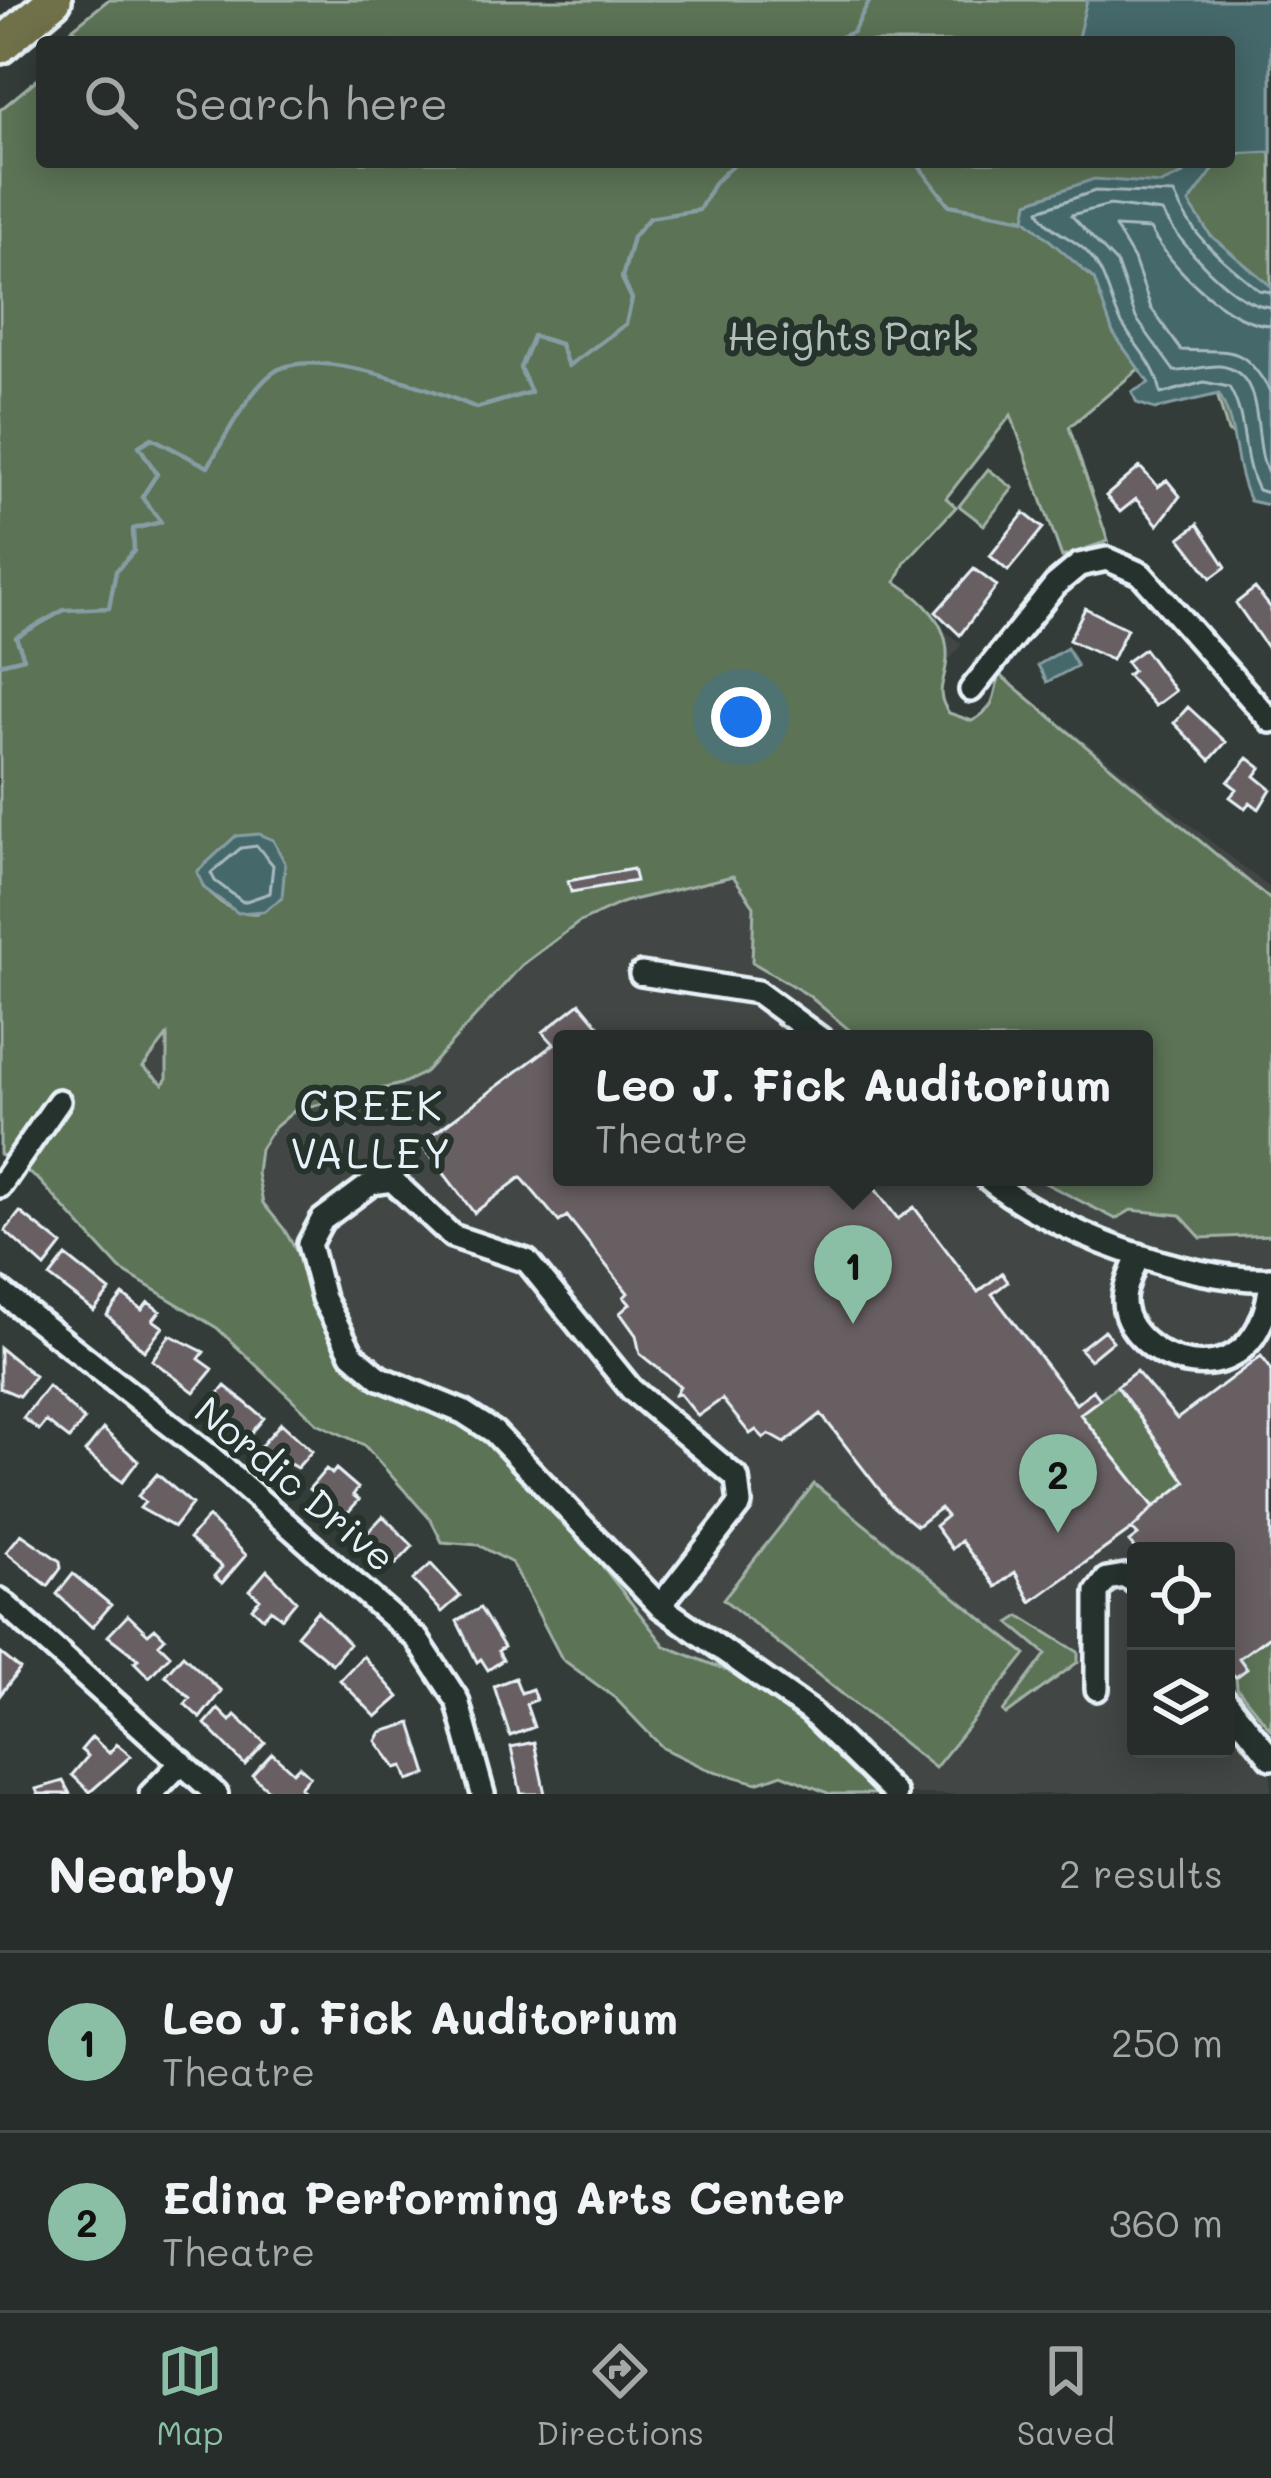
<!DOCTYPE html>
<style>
body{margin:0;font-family:Mali,sans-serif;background:#2e3532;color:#f1f3f6}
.controls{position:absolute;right:36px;bottom:36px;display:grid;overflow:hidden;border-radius:12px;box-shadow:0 6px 30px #0003}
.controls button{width:108px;height:108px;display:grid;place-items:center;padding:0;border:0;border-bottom:3px solid #424947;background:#262d2a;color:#f1f3f6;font:60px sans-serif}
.you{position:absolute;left:741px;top:717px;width:42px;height:42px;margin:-30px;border:9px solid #fff;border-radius:50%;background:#1a73e8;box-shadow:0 0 0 18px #1a73e833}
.badge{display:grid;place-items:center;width:78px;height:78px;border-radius:50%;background:#8abfa5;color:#111;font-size:39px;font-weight:700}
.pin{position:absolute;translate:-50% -99px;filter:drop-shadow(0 3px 6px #0008)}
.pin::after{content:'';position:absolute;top:63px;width:42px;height:36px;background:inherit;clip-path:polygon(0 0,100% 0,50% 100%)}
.popup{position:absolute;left:553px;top:1030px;width:600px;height:156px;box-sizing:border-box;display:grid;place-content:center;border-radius:12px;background:#262d2a;filter:drop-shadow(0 3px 9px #0005);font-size:39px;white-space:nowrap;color:#a4a8a8}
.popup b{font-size:45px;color:#f1f3f6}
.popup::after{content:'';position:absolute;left:50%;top:100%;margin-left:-24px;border:24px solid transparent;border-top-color:#262d2a}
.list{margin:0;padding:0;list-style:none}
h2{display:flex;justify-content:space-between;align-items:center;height:156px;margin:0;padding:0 48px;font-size:51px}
h2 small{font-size:39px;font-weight:400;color:#a4a8a8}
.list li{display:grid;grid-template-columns:78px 1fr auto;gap:36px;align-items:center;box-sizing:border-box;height:180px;padding:0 48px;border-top:3px solid #424947}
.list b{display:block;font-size:45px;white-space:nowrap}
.list p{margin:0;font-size:39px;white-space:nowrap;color:#a4a8a8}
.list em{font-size:39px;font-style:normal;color:#a4a8a8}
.icon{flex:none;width:66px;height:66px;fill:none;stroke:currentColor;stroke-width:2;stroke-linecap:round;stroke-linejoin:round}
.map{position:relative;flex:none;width:1271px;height:1794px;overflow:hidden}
.search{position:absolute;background:#262d2a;box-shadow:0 6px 30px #0003;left:36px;right:36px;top:36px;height:132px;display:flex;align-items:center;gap:30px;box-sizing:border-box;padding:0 42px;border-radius:12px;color:#a4a8a8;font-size:45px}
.sheet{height:516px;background:#262d2a}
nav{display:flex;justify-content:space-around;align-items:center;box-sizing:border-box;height:168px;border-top:3px solid #424947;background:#262d2a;font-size:33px;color:#a4a8a8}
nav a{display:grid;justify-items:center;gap:6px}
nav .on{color:#8abfa5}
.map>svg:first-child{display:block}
.built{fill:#434645;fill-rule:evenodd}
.green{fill:#5c7357;stroke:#a2b2a8;stroke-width:3;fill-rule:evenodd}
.water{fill:#44676a;stroke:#869ea3;stroke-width:3}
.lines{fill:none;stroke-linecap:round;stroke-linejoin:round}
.shore{stroke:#a6babf;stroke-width:3}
.stream{stroke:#869ea3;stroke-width:4.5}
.building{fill:#685e62;stroke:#e8f1f8;stroke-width:3}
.minor-casing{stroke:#e8f1f8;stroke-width:30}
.highway-casing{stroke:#e8f1f8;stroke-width:42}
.minor{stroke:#26332d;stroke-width:21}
.highway{stroke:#70704a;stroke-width:33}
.labels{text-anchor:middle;stroke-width:12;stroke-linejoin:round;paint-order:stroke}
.park-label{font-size:39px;fill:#b0bfb8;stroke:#26332d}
.street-label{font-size:39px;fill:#e8f1f8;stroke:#26332d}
.neighbourhood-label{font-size:42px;letter-spacing:3px;fill:#e8f1f8;stroke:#26332d}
</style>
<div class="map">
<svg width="1271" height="1794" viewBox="0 0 1271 1794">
<rect width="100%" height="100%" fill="#333c38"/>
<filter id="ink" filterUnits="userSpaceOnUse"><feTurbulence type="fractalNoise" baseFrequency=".00833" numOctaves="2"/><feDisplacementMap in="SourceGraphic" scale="24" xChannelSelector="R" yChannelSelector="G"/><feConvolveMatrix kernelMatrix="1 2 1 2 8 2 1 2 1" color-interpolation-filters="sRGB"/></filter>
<g filter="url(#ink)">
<!-- built -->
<path class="built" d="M0,141l881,441 81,62 -45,57 57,45 45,-57 252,200v905h-434l-837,-666zM562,1039h582v138h-582zM1136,1551h90v198h-90z"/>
<!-- green -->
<path class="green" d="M108,0h1163v450l-43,-18 -32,-111 -127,106 39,114 -46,16 -51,-142 -65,83 10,9 -51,55 -9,20c26,17 53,41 51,76 -1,24 -14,33 2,55l23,8c23,-12 22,-24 27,-47l272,226v335l-70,3 -21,-23 -49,-5 -15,9 -83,-42h111v-138h-284l-52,-44 -56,-33 2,-56 -21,-30 -109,26 -46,21 -56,42 -98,108 -23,11 -106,26 -22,19 -13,20 -3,24 6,30 21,26 86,154 81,31 35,22 85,90 94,120 79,31 62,46 75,71h-51l-48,-20 -25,9 -50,-14 -44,-21 -48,-50 -53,-39 -50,-96 -34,-18 -36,-3 -11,-22 -67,-75 -47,-22 -100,-95 -97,-59 -81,-89 -39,-26v-1044l42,-35v87h1187v-120h-1148l5,-6 -14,-7zM236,836l49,36 -28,41c-27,2 -49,-16 -60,-41zM167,1036v42l-4,6 -20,-17z
M988,469l25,19 -29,37 -25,-19z
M1117,1386l69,96 -32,25 -74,-93z
M814,1484l212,170 -91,114 -212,-169z
M1020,1616l58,36v10l-72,53 -3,-3 43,-58 -37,-31z
M1271,1635v95l-34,-42 -1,-11 10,-8 -7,-11z"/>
<!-- water -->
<path class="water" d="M1087,0h184v152l-42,2v-112h-152z
M1190,162h29l-30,41 22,33 60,50 -3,219 -18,-4c-17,-36 -12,-74 -31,-107l-64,15 -18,-6 -5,-11 17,-9 -36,-50 -19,-54 -69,-60 3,-17 66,-23 67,5 22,-10z
M1067,648l10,18 -30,16 -9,-17z
M259,834l14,6 12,23 -3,35 -18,13 -26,2 -34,-25 -7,-16 39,-36z"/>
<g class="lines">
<!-- shore -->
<path class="shore" d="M1271,292l-12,-2c-40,-33 -65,-50 -85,-96l-79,-3 -56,19c7,21 33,26 48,42 20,21 21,44 33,68 14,26 37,44 41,74l43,-12 25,5c20,33 11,69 29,103l13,4
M1271,307c-40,-2 -90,-64 -109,-95l-52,-7 -39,10 46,49 19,54 38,53c14,1 30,-6 46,-5 51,6 29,83 51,112
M1271,325c-44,-1 -101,-59 -121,-96l-35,-2 19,32 17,49 30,42c51,3 61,-8 90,43
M257,846l16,19 -3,28 -27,9 -28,-21 -4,-8 30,-25z"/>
<!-- stream -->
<path class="stream" d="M828,42l25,-10 17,-32
M916,162l33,43 76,14
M0,664l24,-6 -8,-21 48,-27 45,-2 7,-37 18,-20 -1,-22 28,-7 -19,-25 15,-23 -18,-28 13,-8 56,29c15,-26 44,-84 71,-98 43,-21 156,21 198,39l54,-16 -11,-24 13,-32 27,8 8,22 58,-42 6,-25 -10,-21 11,-41 16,-19 50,-8 16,-28 21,-20"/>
</g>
<!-- building -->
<path class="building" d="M1140,467l18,20 9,-7 13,16 -22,29 -22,-26 -16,13 -14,-16z
M1024,513l19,15 -35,43 -18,-15z
M1198,524l28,43 -15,11 -31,-40z
M974,569l23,17 -37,49 -24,-23z
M1255,588l16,20v45l-35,-50z
M1085,608l42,21 -15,31 -43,-20z
M1144,649l31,42 -20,15 -28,-31 6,-4 -7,-9z
M1188,707l38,35 -16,18 -36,-37z
M1248,758l13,10 -6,8 16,13 -12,20 -9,-7 -5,6 -15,-11 7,-8 -9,-7z
M633,869l3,12 -65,11 -3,-11z
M580,1003l30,36h-48v138h304l32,42 16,-12 64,85 24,-19 6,9 -16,12 84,110 17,-14 7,9 -20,15 74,93 -22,22 -101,73 -16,-30 -19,15 -35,-46 -9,8 -17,-23 12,-10 -7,-8 -23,18 -25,-20 -71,-92 -36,29 -16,-9 -5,4 -8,-8 -6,4 -28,-35 -24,17 -18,-22 -5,1 5,-9 -40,-32 -4,-19 -16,-22 10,-9 -6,-7 4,-4 -61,-77 -8,6 -38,-45 -47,36 -53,-70 133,-99 -11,-12z
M20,1212l42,33 -17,22 -40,-36z
M66,1256l44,35 -16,20 -44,-34z
M123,1295l19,15 6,-8 12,9 -7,9 10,7 -19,24 -37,-36z
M1104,1330l9,11 -23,19 -10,-11z
M170,1335l34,17 -5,7 14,10 -19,23 -42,-32z
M0,1348l35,28 -16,20 -19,-8z
M1261,1356l10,13v266l-32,23 8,11 -11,8 -10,-9v-117h-89l-8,-9 9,-7 -6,-6 22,-22 32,-25 -69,-96 19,-15 41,48z
M48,1386l36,34 -15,19 -23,-18 -7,9 -16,-12z
M225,1386l39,32 -14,17 -41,-30z
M281,1423l31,28 -15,17 -37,-21z
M103,1429l35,32 -16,21 -37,-30z
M326,1469l6,5 4,-5 22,19 -5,7 6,5 -16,18 -34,-29z
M157,1474l35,30 -18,23 -34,-19 5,-6 -7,-6z
M383,1516l30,30 -17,18 -30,-30z
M208,1517l38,38 -24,28 -8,-7 8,-9 -33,-28z
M21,1534l39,27 1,7 -13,18 -42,-34z
M431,1564l29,32 -18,16 -29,-32z
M267,1570l29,31 -14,17 -11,-9 -8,9 -11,-10 8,-9 -10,-9z
M73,1574l38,31 -19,22 -35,-33z
M480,1608l24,39 -6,4 5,9 -15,10 -7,-11 -4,3 -20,-41z
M317,1611l32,33 -17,20 -35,-29z
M128,1615l20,19 7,-6 10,10 -6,6 11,11 -21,22 -15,-15 4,-3 -30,-23z
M0,1653l20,16 -20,26z
M183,1655l38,36 -21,27 -15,-14 5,-6 -25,-23z
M363,1656l36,41 -23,20 -36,-37z
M515,1678l6,15 11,-4 4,11 -10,4 8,23 -24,9 -16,-50z
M218,1709l12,12 5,-6 30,28 -20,22 -40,-41z
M411,1723l16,51 -19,6 -5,-14 -7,2 -20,-27 5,-9z
M92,1737l17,16 8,-9 14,12 -41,36 -18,-17 16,-19 -7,-6z
M534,1742l11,52h-24l-10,-47z
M272,1753l21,19 6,-6 11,10 -10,11 7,7h-34l-21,-19z
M63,1781l7,13h-32l-2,-5z"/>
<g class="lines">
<!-- minor casing -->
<g class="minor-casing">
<path id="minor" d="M971,690l84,-105 24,-20 28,-6 34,15 130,147
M641,974l116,18 64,47
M986,1177c62,53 203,106 285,102
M0,1186l59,-85
M1139,1255c-6,14 -14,29 -15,44 -2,62 136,115 147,-20
M0,1291l211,166 206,182 40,61 26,94
M0,1600l216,194
M660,1606l80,-102 -3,-26 -106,-89 -104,-128 -75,-25 -60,-56 -20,3 -50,37 -13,24 14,54 29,56 28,24 83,34 31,20 166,174 150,105 85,83
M1097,1689v-97l10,-13 18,-3 11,7
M1226,1701l45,57
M151,1794l31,-32"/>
</g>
<!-- highway casing -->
<g class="highway-casing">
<path id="highway" d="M0,46l54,-46"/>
</g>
<!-- minor -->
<use href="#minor" class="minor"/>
<!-- highway -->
<use href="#highway" class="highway"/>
</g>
</g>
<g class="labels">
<!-- park labels -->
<g class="park-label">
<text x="850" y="350">Heights Park</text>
</g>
<!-- street labels -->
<g class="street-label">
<text transform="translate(295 1484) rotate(40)" y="14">Nordic Drive</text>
</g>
<!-- neighbourhood labels -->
<g class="neighbourhood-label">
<text x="372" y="1121">CREEK<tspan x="372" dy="48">VALLEY</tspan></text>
</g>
</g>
</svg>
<div class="controls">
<button><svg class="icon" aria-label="locate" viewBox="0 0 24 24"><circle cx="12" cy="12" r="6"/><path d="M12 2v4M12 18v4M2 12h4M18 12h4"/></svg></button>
<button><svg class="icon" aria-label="layers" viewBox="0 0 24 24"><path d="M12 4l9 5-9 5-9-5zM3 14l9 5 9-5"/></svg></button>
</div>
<div class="you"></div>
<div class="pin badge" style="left:853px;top:1324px">1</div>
<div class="popup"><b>Leo J. Fick Auditorium</b>Theatre</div>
<div class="pin badge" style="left:1058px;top:1533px">2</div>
<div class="search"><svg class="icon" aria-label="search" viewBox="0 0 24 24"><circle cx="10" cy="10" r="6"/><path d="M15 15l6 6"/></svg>Search here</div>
</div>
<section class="sheet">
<h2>Nearby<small>2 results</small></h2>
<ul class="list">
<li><span class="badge">1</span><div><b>Leo J. Fick Auditorium</b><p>Theatre</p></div><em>250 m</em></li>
<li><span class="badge">2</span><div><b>Edina Performing Arts Center</b><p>Theatre</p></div><em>360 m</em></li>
</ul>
</section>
<nav>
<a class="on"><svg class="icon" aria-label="map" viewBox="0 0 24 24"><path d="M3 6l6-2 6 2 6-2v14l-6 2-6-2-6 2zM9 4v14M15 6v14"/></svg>Map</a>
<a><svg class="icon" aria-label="directions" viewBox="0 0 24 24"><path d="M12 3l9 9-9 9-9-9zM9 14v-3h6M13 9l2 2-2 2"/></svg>Directions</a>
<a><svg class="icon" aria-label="saved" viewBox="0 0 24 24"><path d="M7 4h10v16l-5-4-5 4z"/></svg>Saved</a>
</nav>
